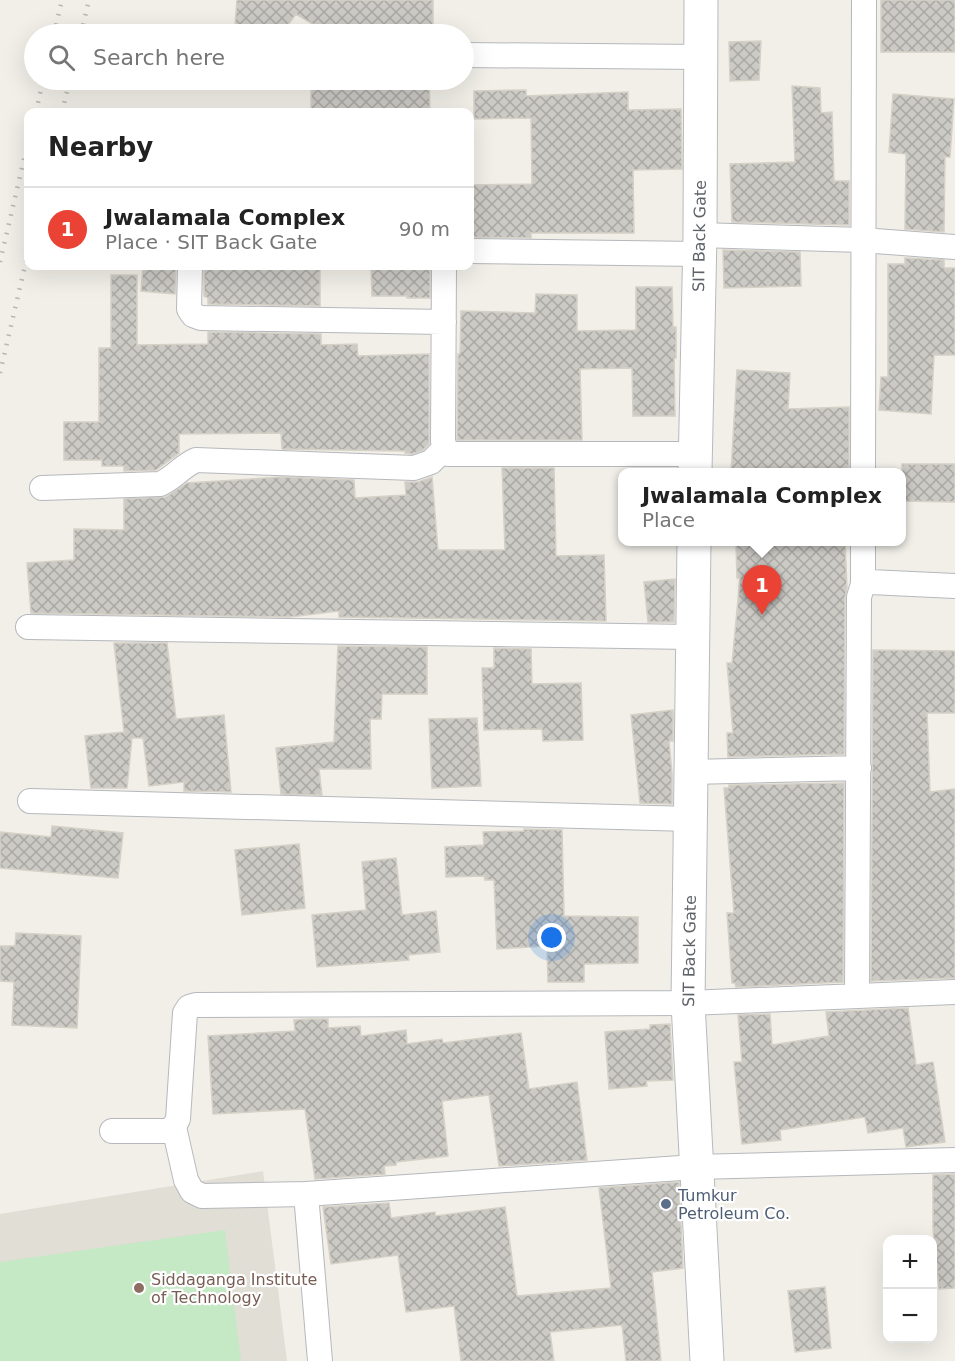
<!DOCTYPE html>
<meta charset="utf-8">
<style>
body{margin:0;font-family:"DejaVu Sans",sans-serif;background:#f6f6f6;color:#222}
.controls{position:absolute;right:18px;bottom:18px;display:grid;overflow:hidden;border-radius:12px;box-shadow:0 6px 24px #0002}
.controls button{width:54px;height:54px;display:grid;place-items:center;padding:0;border:0;border-bottom:2px solid #e0e0e0;background:#fff;color:#222;font:30px sans-serif}
.you{position:absolute;left:552px;top:938px;width:21px;height:21px;margin:-15px;border:4px solid #fff;border-radius:50%;background:#1a73e8;box-shadow:0 0 0 9px #1a73e833}
.badge{display:grid;place-items:center;width:39px;height:39px;border-radius:50%;background:#ea4335;color:#fff;font-size:20px;font-weight:700}
.pin{position:absolute;translate:-50% -50px;filter:drop-shadow(0 2px 3px #0008)}
.pin::after{content:'';position:absolute;top:32px;width:21px;height:18px;background:inherit;clip-path:polygon(0 0,100% 0,50% 100%)}
.popup{position:absolute;left:618px;top:468px;width:288px;height:78px;box-sizing:border-box;display:grid;place-content:center;border-radius:12px;background:#fff;filter:drop-shadow(0 2px 4px #0005);font-size:20px;white-space:nowrap;color:#767676}
.popup b{font-size:22px;color:#222}
.popup::after{content:'';position:absolute;left:50%;top:100%;margin-left:-12px;border:12px solid transparent;border-top-color:#fff}
.list{margin:0;padding:0;list-style:none}
h2{display:flex;justify-content:space-between;align-items:center;height:78px;margin:0;padding:0 24px;font-size:26px}
h2 small{font-size:20px;font-weight:400;color:#767676}
.list li{display:grid;grid-template-columns:39px 1fr auto;gap:18px;align-items:center;box-sizing:border-box;height:84px;padding:0 24px;border-top:2px solid #e0e0e0}
.list b{display:block;font-size:22px;white-space:nowrap}
.list p{margin:0;font-size:20px;white-space:nowrap;color:#767676}
.list em{font-size:20px;font-style:normal;color:#767676}
.icon{flex:none;width:33px;height:33px;fill:none;stroke:currentColor;stroke-width:2;stroke-linecap:round;stroke-linejoin:round}
.map{position:relative;flex:none;width:955px;height:1361px;overflow:hidden}
.search{position:absolute;background:#fff;box-shadow:0 6px 24px #0002;left:24px;top:24px;width:450px;height:66px;display:flex;align-items:center;gap:15px;box-sizing:border-box;padding:0 21px;border-radius:33px;color:#767676;font-size:22px}
.panel{position:absolute;background:#fff;box-shadow:0 6px 24px #0002;left:24px;top:108px;width:450px;height:162px;border-radius:12px}
.map>svg:first-child{display:block}
.education{fill:#e1ded6}
.garden{fill:#c5e8c5}
.building{fill:url(#building-cross-hatch);stroke:#d6d1c6;stroke-width:1.5}
.lines{fill:none;stroke-linecap:round;stroke-linejoin:round}
.street-casing{stroke:#b5b8bc;stroke-width:26}
.secondary-casing{stroke:#b6babf;stroke-width:35}
.street{stroke:#fff;stroke-width:24}
.secondary{stroke:#fff;stroke-width:33}
.rail{stroke:#b6b7b8;stroke-width:4.5;stroke-dasharray:1.5 8;stroke-linecap:butt}
.service-dot{fill:#5c6f8a;stroke:#fff;stroke-width:2}
.education-dot{fill:#8d6e63;stroke:#fff;stroke-width:2}
.labels{text-anchor:middle;stroke-width:4.5;stroke-linejoin:round;paint-order:stroke}
.street-label{font-size:16px;fill:#5f6368;stroke:#fff}
.service-label{font-size:16px;fill:#4e5e75;stroke:#fff;text-anchor:start}
.education-label{font-size:16px;fill:#785e54;stroke:#fff;text-anchor:start}
</style>
<div class="map">
<svg width="955" height="1361" viewBox="0 0 955 1361">
<defs>
<pattern id="building-cross-hatch" width="8" height="8" patternUnits="userSpaceOnUse" patternTransform="scale(1.5)"><rect width="8" height="8" fill="#cccac5"/><path d="M0 0l8 8M0 8l8-8" fill="none" stroke="#a9a8a4"/></pattern>
</defs>
<rect width="100%" height="100%" fill="#f1efe8"/>
<!-- education -->
<path class="education" d="M263,1171l24,190h-287v-147z"/>
<!-- garden -->
<path class="garden" d="M225,1230l16,131h-241v-99z"/>
<!-- building -->
<path class="building" d="M237,0h196v34h-104l-33,-20 -15,20h-31l-15,-9z
M881,0h74v52h-74z
M761,41l-2,39 -29,1 -1,-39z
M311,80h118l1,32h-119z
M792,86l28,2 1,25 11,-1 2,69h15v44l-117,-3 -2,-58 65,-2z
M526,90v6l102,-4v18l53,-1 1,60 -49,1 1,63h-103v5l-61,-1v-52l62,-1 -1,-66 -57,1v-28z
M893,94l61,5 -4,58h-5l-1,75 -39,-3 1,-75 -17,-2z
M723,250l77,2 1,34 -77,2z
M905,258l39,2v8h11v87h-21l-3,59 -52,-4 2,-33h7v-113h17z
M143,266l33,2 -1,26 -34,-3z
M249,266h71v40l-112,-2v-6l-4,-2v-28h45z
M371,266h59v32h-23v-2h-35z
M111,275h26v70l71,-1v-12l113,2v11l36,-1 1,12 71,-2v90l-6,6 -11,4 -7,-1v-2l-123,-2 -1,-16 -102,1v19l-23,17 -32,1v-5h-22v-6h-38v-38h35v-74h12z
M636,287h36l1,40h3v31h-2l1,58h-42l-1,-48 -52,1 2,71h-125l1,-86h2l1,-43 74,2 1,-19 41,1v36l59,-1z
M737,370l53,3 -2,36 61,-2v65h-118z
M902,464h53v38l-53,-1z
M502,468h52l2,88 48,-1 2,66 -267,-4v-6l-49,6 -259,-4 -4,-50 47,-3v-31l50,1v-31l42,-2 21,-14 95,-6 72,3 1,18 51,-3 -1,-13h13l14,-5 6,73h67z
M736,542h109l2,46 -2,9 -1,157 -116,3 -1,-24h6l-6,-70h5l8,-85h-3z
M675,579l-1,43h-26l-4,-40z
M114,643h53l9,76 48,-4 7,77 -47,-1v-9l-35,4 -6,-48h-11l-5,50h-36l-6,-52 39,-4z
M338,646l89,1v47h-45l-1,25h-11l1,50h-52l3,26 -41,-1 -5,-46 58,-6z
M494,648l37,1 1,35 49,-1 2,57 -40,1 -1,-12 -58,1 -2,-62h12z
M873,650l82,1v62h-28l3,79 25,-3v189l-84,3z
M673,710v31h-4l3,32v31l-32,-1 -9,-88z
M477,718l4,68 -49,2 -3,-69z
M844,783l-1,199 -107,5 -1,-4h-3l-5,-70h7l-10,-125h5v-3z
M52,826l71,7 -5,45 -118,-10v-36l51,5z
M524,829l38,1 2,86 74,1v46l-54,1v18h-36l-1,-36 -50,3 -3,-69h-9l-1,-4 -38,1 -1,-30 39,-2 -1,-13 41,-1z
M299,844l6,64 -63,7 -7,-65z
M396,858l6,57 34,-4 4,41 -32,3 1,5 -92,7 -5,-52 54,-5 -4,-48z
M16,933l65,3 -4,92 -65,-3 2,-43 -14,-1v-35h15z
M908,1008l8,57 17,-3 12,80 -39,5 -3,-19 -35,5 -3,-16 -85,13 1,10 -39,4 -8,-82h8l-4,-47 32,-1 2,31 57,-9 -3,-24z
M308,1019h20v9l32,-2 1,10 45,-6 1,14 35,-5 1,4 78,-10 8,56 48,-7 10,78 -88,6 -10,-71 -47,6 6,55 -52,6v3l-12,1 1,8 -70,5 -10,-70 -92,5 -5,-78 87,-5 -1,-11z
M670,1024l3,56 -27,1 1,5 -38,3 -4,-57 45,-3v-4z
M955,1174v114l-16,1 -6,-60v-54z
M679,1182l4,86 -31,4 9,89h-35l-4,-36 -72,7 4,29h-93l-7,-55 -48,6 -8,-57 -67,9 -8,-57 66,-4 2,15 44,-6v4l70,-9 12,89 94,-8 -12,-100z
M825,1287l6,61 -36,4 -7,-61z"/>
<g class="lines">
<!-- street casing -->
<g class="street-casing">
<path id="street" d="M464,55l237,2
M700,235l162,5 93,7
M470,251l229,3
M190,266l-1,43 4,6 8,3 243,4
M444,266l-1,175 2,7 4,6h247
M863,472l1,-472
M42,488l118,-4c14,-6 22,-18 36,-24l218,8 17,-6 14,-14
M863,542v42
M28,627l664,10
M690,772l169,-4
M30,801l660,18
M857,995l2,-398 4,-13 7,-2 85,4
M174,1127l12,53 6,11 10,5 104,-2 389,-27 260,-7
M112,1131h55l7,-4 4,-8 7,-106 4,-6 7,-2 492,-2 267,-11
M306,1194l14,167"/>
</g>
<!-- secondary casing -->
<g class="secondary-casing">
<path id="secondary" d="M695,472l5,-237 1,-235
M694,542l-6,461 19,358"/>
</g>
<!-- street -->
<use href="#street" class="street"/>
<!-- secondary -->
<use href="#secondary" class="secondary"/>
<!-- rail -->
<path class="rail" d="M54,34l8,-34
M81,34l8,-34
M36,112l7,-32
M62,112l8,-32
M0,262l28,-120
M0,373l28,-120"/>
</g>
<!-- markers -->
<circle class="service-dot" cx="666" cy="1204" r="6"/>
<circle class="education-dot" cx="139" cy="1288" r="6"/>
<g class="labels">
<!-- street labels -->
<g class="street-label">
<text transform="translate(699 236) rotate(-89)" y="6">SIT Back Gate</text>
<text transform="translate(689 951) rotate(-89)" y="6">SIT Back Gate</text>
</g>
<!-- service labels -->
<g class="service-label">
<text x="678" y="1201">Tumkur<tspan x="678" dy="18">Petroleum Co.</tspan></text>
</g>
<!-- education labels -->
<g class="education-label">
<text x="151" y="1285">Siddaganga Institute<tspan x="151" dy="18">of Technology</tspan></text>
</g>
</g>
</svg>
<div class="controls">
<button>+</button>
<button>−</button>
</div>
<div class="you"></div>
<div class="pin badge" style="left:762px;top:615px">1</div>
<div class="popup"><b>Jwalamala Complex</b>Place</div>
<div class="search"><svg class="icon" aria-label="search" viewBox="0 0 24 24"><circle cx="10" cy="10" r="6"/><path d="M15 15l6 6"/></svg>Search here</div>
<section class="panel">
<h2>Nearby<small></small></h2>
<ul class="list">
<li><span class="badge">1</span><div><b>Jwalamala Complex</b><p>Place · SIT Back Gate</p></div><em>90 m</em></li>
</ul>
</section>
</div>
